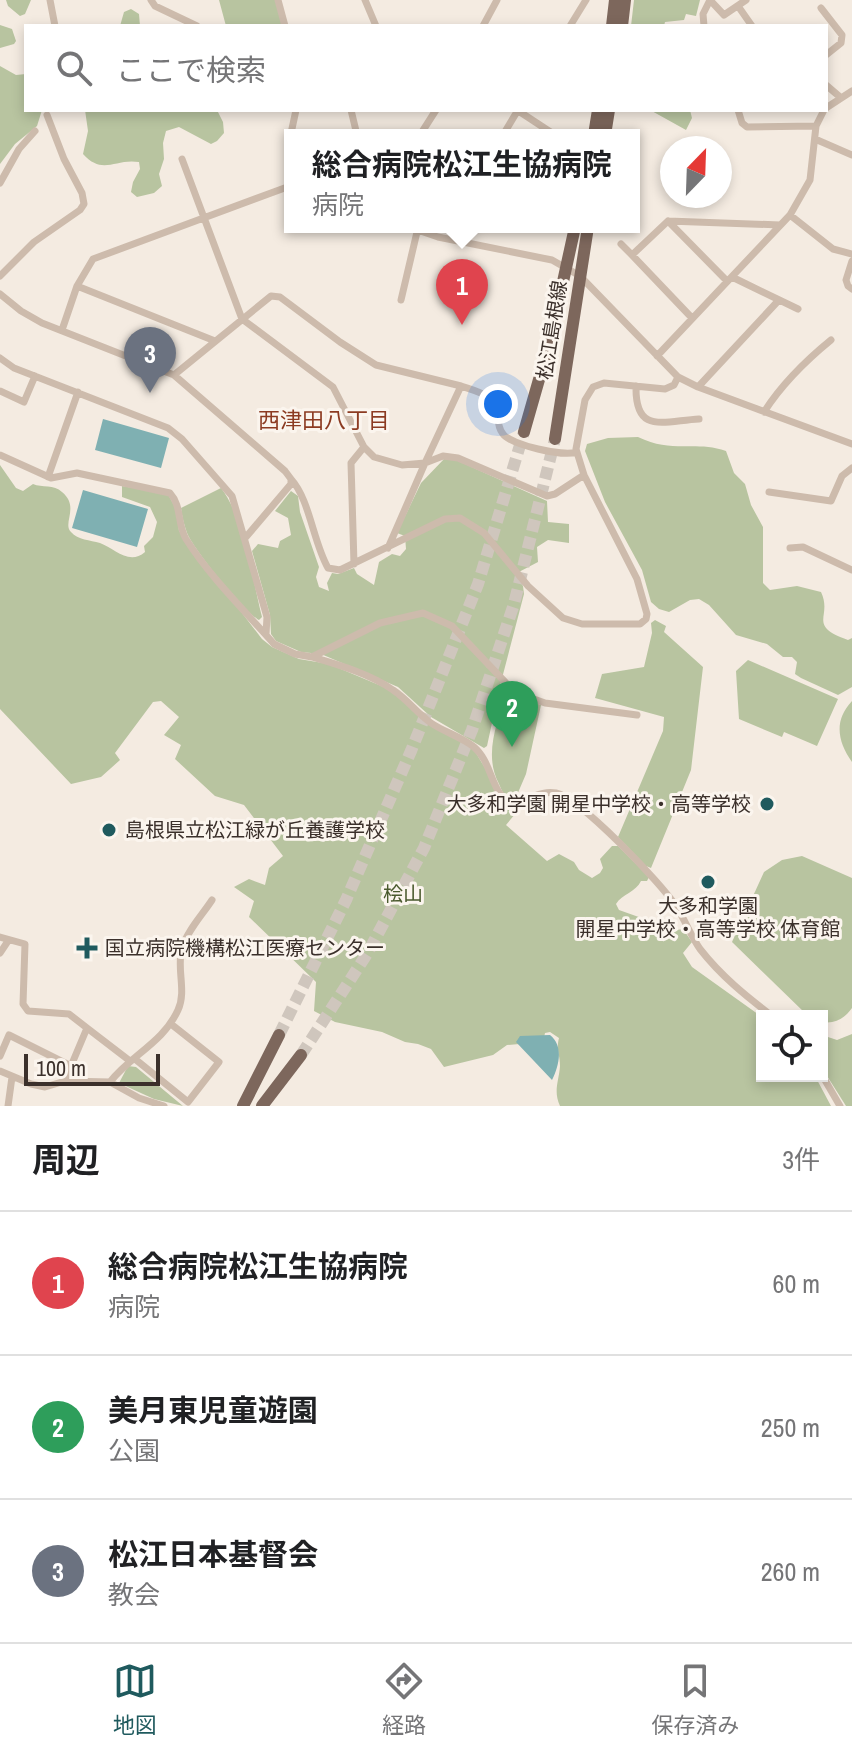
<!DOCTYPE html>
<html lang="ja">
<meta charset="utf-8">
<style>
body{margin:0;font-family:"Archivo Narrow","Noto Sans JP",sans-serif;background:#f2f2f2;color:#202124}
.controls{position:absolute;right:24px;bottom:24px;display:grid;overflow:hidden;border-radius:0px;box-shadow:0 4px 12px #0003}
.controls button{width:72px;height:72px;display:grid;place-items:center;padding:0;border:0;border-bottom:2px solid #e0e0e0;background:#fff;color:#202124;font:40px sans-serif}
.compass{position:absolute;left:660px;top:136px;width:72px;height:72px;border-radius:50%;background:#fff;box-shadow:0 4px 12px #0003;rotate:23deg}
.scale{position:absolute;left:24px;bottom:20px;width:136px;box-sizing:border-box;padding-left:8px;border:4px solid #3b302b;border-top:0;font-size:22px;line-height:28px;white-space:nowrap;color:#3b302b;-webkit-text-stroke:6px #fbf5ee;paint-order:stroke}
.you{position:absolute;left:498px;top:404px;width:28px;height:28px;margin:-20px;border:6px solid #fff;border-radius:50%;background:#1a73e8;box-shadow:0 0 0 12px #1a73e833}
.badge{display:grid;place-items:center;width:52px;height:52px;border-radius:50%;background:#1f5a5e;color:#fff;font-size:26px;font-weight:700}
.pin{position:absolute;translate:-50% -66px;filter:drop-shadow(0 2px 4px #0008)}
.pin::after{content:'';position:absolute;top:42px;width:28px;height:24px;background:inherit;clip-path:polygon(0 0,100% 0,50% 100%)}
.popup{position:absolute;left:284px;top:129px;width:356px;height:104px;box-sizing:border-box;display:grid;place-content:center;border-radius:0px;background:#fff;filter:drop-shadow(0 2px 6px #0005);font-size:26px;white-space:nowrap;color:#757577}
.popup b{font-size:30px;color:#202124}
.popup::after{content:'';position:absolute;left:50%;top:100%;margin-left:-16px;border:16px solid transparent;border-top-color:#fff}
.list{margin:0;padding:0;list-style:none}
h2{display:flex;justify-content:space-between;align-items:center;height:104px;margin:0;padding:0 32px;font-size:34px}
h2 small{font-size:26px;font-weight:400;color:#757577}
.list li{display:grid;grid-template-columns:52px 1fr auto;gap:24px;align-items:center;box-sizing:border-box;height:144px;padding:0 32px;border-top:2px solid #e0e0e0}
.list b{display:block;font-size:30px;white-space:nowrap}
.list p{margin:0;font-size:26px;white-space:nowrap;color:#757577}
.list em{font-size:26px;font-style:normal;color:#757577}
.icon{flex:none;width:44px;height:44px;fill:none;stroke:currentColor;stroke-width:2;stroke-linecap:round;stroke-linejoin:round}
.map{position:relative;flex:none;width:852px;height:1106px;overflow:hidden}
.search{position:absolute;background:#fff;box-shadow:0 4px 12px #0003;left:24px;right:24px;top:24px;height:88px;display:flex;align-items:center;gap:20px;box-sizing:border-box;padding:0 28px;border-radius:0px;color:#757577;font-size:30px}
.sheet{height:536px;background:#fff}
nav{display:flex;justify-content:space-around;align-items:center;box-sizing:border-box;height:112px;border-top:2px solid #e0e0e0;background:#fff;font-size:22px;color:#757577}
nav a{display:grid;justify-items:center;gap:4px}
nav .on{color:#1f5a5e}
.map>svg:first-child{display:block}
.green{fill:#b8c4a0}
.water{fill:#7fb0b2}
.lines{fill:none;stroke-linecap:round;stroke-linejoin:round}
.primary-tunnel{stroke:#cfc6bd;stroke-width:12;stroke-dasharray:12 6;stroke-linecap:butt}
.minor{stroke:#cdbbac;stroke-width:7}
.primary{stroke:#7d675c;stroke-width:12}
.poi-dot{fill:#1f5a5e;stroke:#fbf5ee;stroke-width:3}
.labels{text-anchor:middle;stroke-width:6;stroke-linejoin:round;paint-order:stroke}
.street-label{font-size:20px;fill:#3b302b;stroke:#fbf5ee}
.poi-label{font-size:20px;fill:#3b302b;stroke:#fbf5ee;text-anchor:start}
.park-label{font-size:20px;fill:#4a5a2e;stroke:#fbf5ee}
.neighbourhood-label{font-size:22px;fill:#8c3b22;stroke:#fbf5ee}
</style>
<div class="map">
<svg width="852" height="1106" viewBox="0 0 852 1106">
<rect width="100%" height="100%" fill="#f4ebe1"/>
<!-- green -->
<path class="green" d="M6,0h25l-6,14 -5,2 -12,-10z
M219,0h58l5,26h-56z
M634,0h66l-4,16 -10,-2 -2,6 -19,2 -1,4h-33z
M131,9l8,5 1,12h-20l4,-14z
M0,25l12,4 4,12 -2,3 -14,4z
M0,66l16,9 10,-1v36h16l-5,16 -22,18 -15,20z
M85,110h132l6,12 1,11 -7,8 -6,3 -32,-17 -13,4 -3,12 1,16 -5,15 3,12 -8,7 -17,4 -6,-5 2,-10 7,-13 -1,-7c-24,-4 -36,14 -56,-8l5,-23z
M650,110h40l2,8 -6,12z
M638,437c35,17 56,3 88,14l8,22 11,11 6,21 12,22v56l7,7 27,-4 24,6c12,25 -15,33 27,48l4,-2v49l-14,8 -37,-17 -6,-4 2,-12 -5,-5h-9l-16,-13 -31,-9 -27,-30 -10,-6 -9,1 -21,12 -10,-3 -8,-7 -9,-32 -37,-68 -20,-51 2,-7 21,-6z
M444,459l12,1 91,41 1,21 21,2v19l-21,-3 -11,7 1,15 -23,12 8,12 1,8 -24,92 -13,60 -3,2 -53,-31 -33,-30 -77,-33 -20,-2 -25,-11 -5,-7 -1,-19 -18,-64 6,-7 20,4 2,-7 11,-6 -3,-17 -13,-7 16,-20 7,5 2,16 19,55 -3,10 3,10 10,4 -2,-8 5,-10 6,1 16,-6 3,6 17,11 5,-23 13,-8 8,2 6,-7 -1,-13 -8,-3 24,-50z
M0,465l16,23 7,3 10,-7c9,4 21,0 29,8 18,15 0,31 9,40 7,8 19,8 29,11 14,5 29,23 45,9l-1,-6 9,-9 4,-15 -7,-15 -28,-10v-11l46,8 9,17 2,20 83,108 10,8 27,12 30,5 62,26 40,35 42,23 33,55 14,5 -14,17 41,36 12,-7 15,8 5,8 13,8 8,-5 3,-5 -3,-9 12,-13h6l31,31 -2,4h-6c-5,11 -19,13 -25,23l3,6 31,11 14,11 19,-3 9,13 -9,11 9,14 70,50v59h53l16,30h-271c-7,-15 -1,-25 0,-40 0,-11 -4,-17 -1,-28l-9,-6 -5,1 -2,9 -36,3 -14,10 -49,12 -13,-18 -13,-5 -13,-2 -23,-10 -47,-10 -21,-11 2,-29 -67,-65 5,-16 -20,-14 15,-8 16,6 4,-17 14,-12 -39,-51 -29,-9 -40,-37 6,-14 -17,-10 15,-18 -18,-16 -8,1 -38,51 5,7 -19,17 -30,7 -71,-75z
M221,488c22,27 32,93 41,129l-3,3c-15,-8 -65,-70 -72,-87 -3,-8 -5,-17 -6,-25z
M655,620l11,6 -2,6 39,35 -12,103 -40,98 -5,-2 -28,-29 45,-106 1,-14 -69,-19 7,-24 42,-7 8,-34 -1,-10z
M748,660l90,39 -21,47 -33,-14 -2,5 -43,-18 -3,-48z
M506,692l35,13 -15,69 -12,28c-9,-3 -11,-9 -15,-18 -16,-30 -1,-62 7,-92z
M852,701v61c-15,-21 -18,-42 0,-61z
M802,856l50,22v130c-8,11 -17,16 -30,14v-6l-16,-2 -74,-72 32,-70 18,-12z
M852,1034v72h-6l-24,-38v-33l15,5z
M128,1066l8,1 47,39 -29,-7 -35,-16z"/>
<!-- water -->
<path class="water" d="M103,419l66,19 -8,30 -66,-18z
M83,490l65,19 -11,38 -65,-19z
M550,1035c14,11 9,31 2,45l-36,-38 4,-6z"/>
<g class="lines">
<!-- primary-tunnel -->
<path class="primary-tunnel" d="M279,1035l67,-135 65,-149 67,-167 46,-152
M301,1055l66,-101 57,-106 48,-118 42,-126 41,-165"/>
<!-- minor -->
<path class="minor" d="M50,0l5,26
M151,0l4,6 42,20
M278,0l7,26
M365,0l11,26
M710,0l14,15 22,-15
M738,6l14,20
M821,8l21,27 -1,8 -15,12
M483,26l14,-26
M570,26l16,-26
M704,26l-1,-12 7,-14
M826,85l14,12
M826,108l26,-17
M351,110l6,25
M517,110l38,25
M738,110l4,13 5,4 69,-1
M420,135l16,-25
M503,135l15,-25
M290,138l6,-28
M815,139l37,16
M182,159l60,160 91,68 31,60 10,10 28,8 23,-2 36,-77c18,6 35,9 37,30 0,6 1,13 5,18 8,11 61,23 73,18
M0,183l19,-34 16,-18
M790,215l43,34 19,5
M668,221l59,60
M317,227l1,2
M409,227l29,10 114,23 28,16 98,101 20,10 154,57
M621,244l11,11
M852,261l-6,19 2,6 4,3
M0,276l34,-34 46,-32 4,-6 -2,-11 -18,-34 -17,-44
M732,277l66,32
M77,286l138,55
M0,294l21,17 21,12 132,52 111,96 6,8v5l-45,53
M401,300l16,-68
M692,318l-60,-63 36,-34 112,4
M62,330l15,-44 16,-27 197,-73
M657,356l133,-141 20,-35 6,-54 8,-16
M0,358l14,10 154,60 14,11 50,57 35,121 -1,17
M174,375l97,-79 9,1 60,45 36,23 85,21
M636,386c-1,49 27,35 63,33
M698,387l81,-87
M0,391l24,11 11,-26
M764,412c18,-28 40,-50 67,-72
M0,455l51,23 26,-5 93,20c12,13 7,31 16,46 24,38 58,71 88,105l21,10 17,3 68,-34 43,-10 29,13 54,57 14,11 25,9 92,12
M48,477l30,-85
M291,479c19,21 22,63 37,89l12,2 105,-51 15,-1 24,15 44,53 35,32 19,6h58l6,-5 1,-5 -10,-35 -53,-104 -8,-26 9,-49 8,-13 11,-4 61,6 9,-4 4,-8
M769,492l62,9 11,-25 10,-8
M388,548l37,-85 18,-7 15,2 89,38 8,-2 29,-19
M790,548l13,-1 49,23
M354,564l-3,-101 13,-16
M312,657c27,8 58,17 81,33 14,9 24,23 38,33 13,9 31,14 43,24 20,17 16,50 42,59 11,-7 26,-16 40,-13 24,5 105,90 120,113 9,14 15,30 24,43 21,27 46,47 72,67
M0,937l25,7 -2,60 5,7 41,3 18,14 -16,38
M0,953l8,-12
M87,1028l43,33
M0,1056l9,-21 62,31 -6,15
M135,1059l53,43 31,-40 -48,-38
M0,1071l31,13 14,3 20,-6 45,1 29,16 25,8
M822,1075l18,31
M110,1082c21,-27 53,-39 68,-72 9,-19 -2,-42 4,-62 5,-17 21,-34 30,-48
M8,1106l4,-29"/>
<!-- primary -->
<path class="primary" d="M612,26l3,-26
M622,26l3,-26
M594,135l4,-25
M605,135l4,-25
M524,432l26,-91 25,-114
M555,439l33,-212
M243,1106l36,-71
M262,1106l39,-51"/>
</g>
<!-- markers -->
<g class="poi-dot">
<circle cx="767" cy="804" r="8"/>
<circle cx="109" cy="830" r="8"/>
<circle cx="708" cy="882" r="8"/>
<path d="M83 936h8v8h8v8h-8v8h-8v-8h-8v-8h8z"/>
</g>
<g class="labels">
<!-- street labels -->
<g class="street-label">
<text transform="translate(552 330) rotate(-81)" y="7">松江島根線</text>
</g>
<!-- poi labels -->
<g class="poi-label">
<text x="751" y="811" text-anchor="end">大多和学園 開星中学校・高等学校</text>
<text x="125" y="837">島根県立松江緑が丘養護学校</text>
<text x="708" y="913" text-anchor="middle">大多和学園<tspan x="708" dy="23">開星中学校・高等学校 体育館</tspan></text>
<text x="105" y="955">国立病院機構松江医療センター</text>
</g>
<!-- park labels -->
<g class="park-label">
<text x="403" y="901">桧山</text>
</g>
<!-- neighbourhood labels -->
<g class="neighbourhood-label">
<text x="324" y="428">西津田八丁目</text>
</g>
</g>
</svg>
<div class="controls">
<button><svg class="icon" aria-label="locate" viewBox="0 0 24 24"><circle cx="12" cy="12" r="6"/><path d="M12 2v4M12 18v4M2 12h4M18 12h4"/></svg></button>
</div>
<svg class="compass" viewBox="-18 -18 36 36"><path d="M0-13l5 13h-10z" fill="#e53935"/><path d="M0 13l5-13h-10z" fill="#757577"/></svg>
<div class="scale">100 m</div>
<div class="you"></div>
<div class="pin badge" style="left:462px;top:325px;background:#e0444e">1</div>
<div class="popup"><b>総合病院松江生協病院</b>病院</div>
<div class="pin badge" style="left:512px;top:747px;background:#2e9e5b">2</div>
<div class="pin badge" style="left:150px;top:393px;background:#6b7280">3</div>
<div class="search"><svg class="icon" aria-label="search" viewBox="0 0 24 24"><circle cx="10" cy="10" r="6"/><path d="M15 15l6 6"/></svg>ここで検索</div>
</div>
<section class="sheet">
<h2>周辺<small>3件</small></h2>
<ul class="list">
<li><span class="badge" style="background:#e0444e">1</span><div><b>総合病院松江生協病院</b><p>病院</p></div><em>60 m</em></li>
<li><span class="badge" style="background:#2e9e5b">2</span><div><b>美月東児童遊園</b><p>公園</p></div><em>250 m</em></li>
<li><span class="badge" style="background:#6b7280">3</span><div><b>松江日本基督会</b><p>教会</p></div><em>260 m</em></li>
</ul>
</section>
<nav>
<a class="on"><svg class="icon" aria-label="map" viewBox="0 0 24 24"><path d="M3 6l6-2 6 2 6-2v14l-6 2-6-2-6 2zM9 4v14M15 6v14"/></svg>地図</a>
<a><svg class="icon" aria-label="directions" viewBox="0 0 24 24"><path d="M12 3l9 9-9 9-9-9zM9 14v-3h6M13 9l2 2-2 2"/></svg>経路</a>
<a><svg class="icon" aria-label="saved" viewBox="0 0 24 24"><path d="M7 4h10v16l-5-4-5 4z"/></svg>保存済み</a>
</nav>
